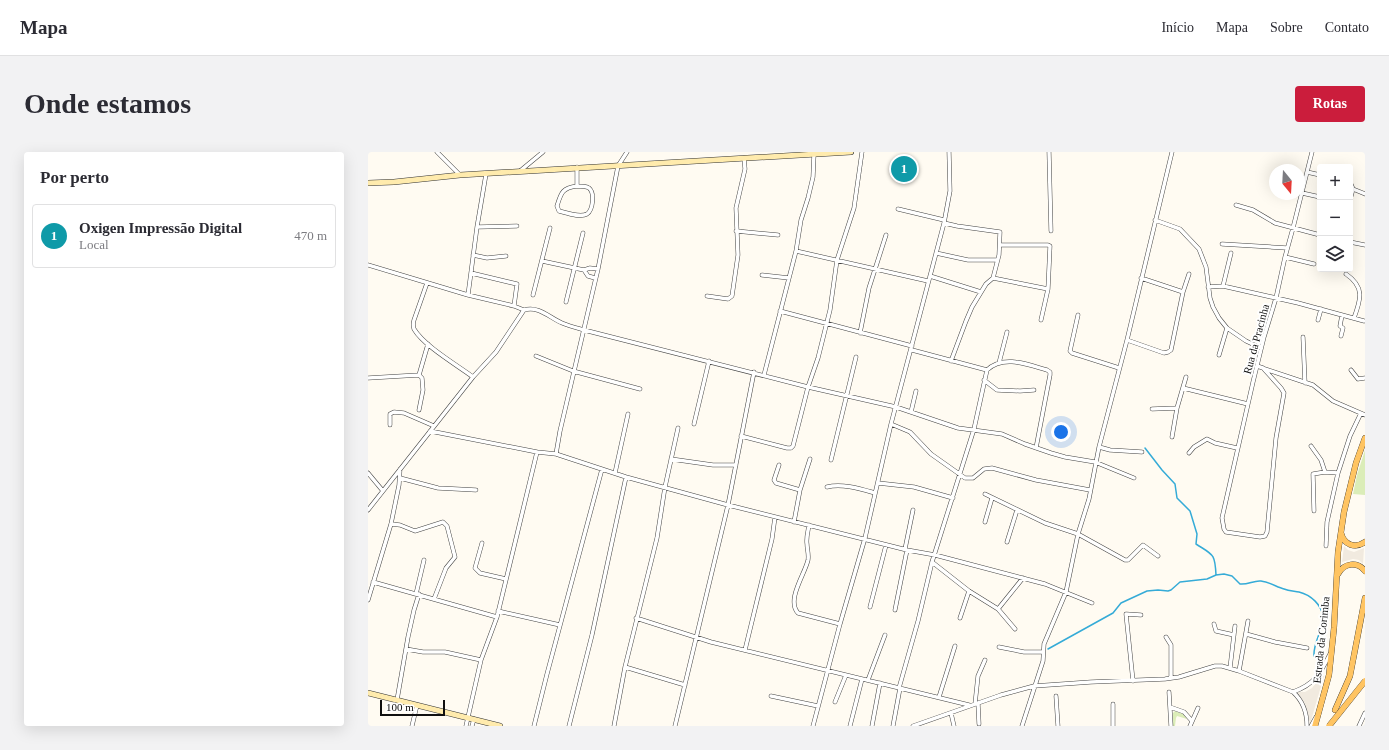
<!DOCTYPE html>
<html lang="pt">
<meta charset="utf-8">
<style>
body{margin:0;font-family:"Times New Roman",serif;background:#f2f2f3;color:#2b2b33}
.controls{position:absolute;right:12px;top:12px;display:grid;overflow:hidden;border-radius:4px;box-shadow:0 4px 16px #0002}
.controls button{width:36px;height:36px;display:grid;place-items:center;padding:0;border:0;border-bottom:1px solid #e1e1e2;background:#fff;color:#2b2b33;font:20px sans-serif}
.compass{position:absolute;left:901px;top:12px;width:36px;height:36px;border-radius:50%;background:#fff;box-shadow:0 4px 16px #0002;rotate:162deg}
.scale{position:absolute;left:12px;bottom:10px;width:65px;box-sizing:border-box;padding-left:4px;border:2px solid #101010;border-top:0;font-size:11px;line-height:14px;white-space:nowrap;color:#101010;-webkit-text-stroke:3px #fff;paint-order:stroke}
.you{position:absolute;left:693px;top:280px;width:14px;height:14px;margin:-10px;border:3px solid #fff;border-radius:50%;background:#1a73e8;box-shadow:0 0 0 6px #1a73e833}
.badge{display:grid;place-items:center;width:26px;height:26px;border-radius:50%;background:#cb1d3c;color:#fff;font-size:13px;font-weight:700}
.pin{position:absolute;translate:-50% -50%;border:2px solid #fff;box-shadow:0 1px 4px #0006}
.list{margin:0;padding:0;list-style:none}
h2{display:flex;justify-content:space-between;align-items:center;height:52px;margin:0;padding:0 16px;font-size:17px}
h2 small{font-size:13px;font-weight:400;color:#7c7c81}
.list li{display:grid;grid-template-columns:26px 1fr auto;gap:12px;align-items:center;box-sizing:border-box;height:64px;margin:0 8px 8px;padding:0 8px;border:1px solid #e1e1e2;border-radius:4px}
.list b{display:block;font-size:15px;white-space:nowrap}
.list p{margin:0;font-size:13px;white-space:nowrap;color:#7c7c81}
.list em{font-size:13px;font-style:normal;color:#7c7c81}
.icon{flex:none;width:22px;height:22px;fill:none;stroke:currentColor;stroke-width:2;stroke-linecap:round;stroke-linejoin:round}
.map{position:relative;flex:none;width:997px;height:574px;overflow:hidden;border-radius:4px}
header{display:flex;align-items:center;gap:24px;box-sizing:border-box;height:56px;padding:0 20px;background:#fff;border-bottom:1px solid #e1e1e2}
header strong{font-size:19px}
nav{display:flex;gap:22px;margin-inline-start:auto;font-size:14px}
.intro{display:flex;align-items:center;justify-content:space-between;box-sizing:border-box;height:96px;padding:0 24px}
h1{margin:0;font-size:28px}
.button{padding:10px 18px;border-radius:4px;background:#cb1d3c;color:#fff;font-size:14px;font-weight:700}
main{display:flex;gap:24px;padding:0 24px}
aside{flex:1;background:#fff;border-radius:4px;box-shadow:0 4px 16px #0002}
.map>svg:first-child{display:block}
.green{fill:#dbedb8}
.plaza{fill:#f1eadf}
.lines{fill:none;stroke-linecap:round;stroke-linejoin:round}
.stream{stroke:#35abd7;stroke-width:1.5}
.minor-casing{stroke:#434343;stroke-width:4.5}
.secondary-casing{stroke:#323232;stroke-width:6}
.primary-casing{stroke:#212121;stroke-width:6}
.minor{stroke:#fff;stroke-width:3.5}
.secondary{stroke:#ffebad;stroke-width:5}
.primary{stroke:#ffc462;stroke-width:5.5}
.primary-bridge-casing{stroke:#212121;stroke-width:6;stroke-linecap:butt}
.primary-bridge{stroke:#ffc462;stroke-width:5.5}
.labels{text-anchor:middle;stroke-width:4;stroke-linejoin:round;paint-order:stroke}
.street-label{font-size:11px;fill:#101010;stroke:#fff}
</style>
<header>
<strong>Mapa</strong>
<nav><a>Início</a><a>Mapa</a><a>Sobre</a><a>Contato</a></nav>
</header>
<div class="intro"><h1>Onde estamos</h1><a class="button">Rotas</a></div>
<main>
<aside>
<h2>Por perto<small></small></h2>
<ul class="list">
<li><span class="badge" style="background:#0f9aa8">1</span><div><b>Oxigen Impressão Digital</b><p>Local</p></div><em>470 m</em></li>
</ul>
</aside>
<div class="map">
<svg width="997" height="574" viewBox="0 0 997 574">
<rect width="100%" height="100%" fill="#fffbf2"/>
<!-- green -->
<path class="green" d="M997,298v45l-12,-1 4,-19z
M807,559l8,3 4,5 -10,-3 -1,2 -1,8h-2v-13z"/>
<!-- plaza -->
<path class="plaza" d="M976,394l4,4 6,2 10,-4 -1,16 -4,-4 -6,-1 -11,3z
M954,524h2l-14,48 -4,-18 -9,-14h8l7,-4z"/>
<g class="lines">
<!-- stream -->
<path class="stream" d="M777,296l17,22 13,14 2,14 13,13 7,23 -1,10c17,11 19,9 20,31
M680,497l65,-36 8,-10 26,-12 11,-1 10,1 3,-1 9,-8 27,-3 9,-4 8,-1 8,2 8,8c8,1 14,-4 21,-3 8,1 16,6 23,8 5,2 10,2 15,3 12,3 23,13 24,25 0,14 -10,25 -9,39l7,7"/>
<!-- minor casing -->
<g class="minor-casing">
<path id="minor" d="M69,0l23,23
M681,0l2,79
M209,15v19
M152,19l23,-19
M939,20l13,3
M982,30l3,7 -3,11
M209,34c4,0 9,0 12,2 6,5 4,22 -2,26 -7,4 -20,-1 -28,-3l-2,-5c4,-13 5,-18 20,-20z
M985,37l12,5
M934,41l18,4
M868,53l17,5 22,13 45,12
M530,57l46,11
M787,68l25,9 19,20 7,18 4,31 3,9 6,11 8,10 19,13 15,7
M576,71l13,3 43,6 -1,23 -6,23 -7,6 -14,23 -6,14 -15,40
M109,75l40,-1
M368,79l42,4
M982,90l15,3
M854,92l65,4
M632,93h48l2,1 -2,43 -7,31
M428,99l132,30
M568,101l32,7h29
M105,103l14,3 19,-2
M917,105l29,7
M174,109l42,9 6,-2 8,1
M0,113l100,30 46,11 10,4c14,-5 26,8 38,13 7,3 15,5 22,7l224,57 88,20 62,21 44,6 23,10 26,9 14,4 30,5 39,16
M216,118l4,6 7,2
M103,121l46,11 -3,22
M978,122c19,13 15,25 8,44
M394,123l27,3
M562,124l51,16
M625,126l55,11
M773,126l42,14
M59,131l-13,37c-1,3 -1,6 0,9 10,17 43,36 59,48
M855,134l8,-33
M840,135l15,-1 75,17 66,18
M100,143l9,-68 9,-53
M165,143l17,-67
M339,144l21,3 4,-3 6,-41 -2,-47 9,-39 -1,-11
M198,150l17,-69
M412,159l132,35
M710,163l-8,36 2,2 47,15
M950,168l3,-11
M492,181l9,-45 17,-53
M973,184l2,-8 -3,-2 2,-11
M935,185l2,46
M759,188l37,13 4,-1 3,-2 12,-58 6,-18
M544,198l75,20
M851,203l8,-27
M168,204l37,15 67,18
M631,211l8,-31
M889,214l6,2 18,20 3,5 -8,45 -9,94 -2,4 -5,1 -34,-5 -2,-3 -2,-11 31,-136 11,-45 12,-39 9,-41 8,-29 19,-76
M897,217l48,16 20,16 32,14
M983,218l7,9 7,-1
M51,223l9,-31
M396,223l32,-124 5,-31 7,-22 5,-21 1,-23
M0,226l51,-3
M616,228l13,10 23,1 14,-1
M815,236l65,16
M784,257l25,-1
M51,258l4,-20 -1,-12 -3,-3
M543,260l5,-21
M326,272l15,-63
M523,272l19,8 21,22 34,24h8l11,-9 8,-1 44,12 54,10
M22,273v-11l4,-2 10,1 30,13
M62,279l107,21 19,2 70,23 102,28 179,45 28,5 110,29 47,19
M373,284l46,12h4l2,-2 15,-59 10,-29 12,-48 7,-50 17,-52 8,-56
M804,285l5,-29 9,-31
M943,294l10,14 4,12
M731,295l11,3 32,2
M821,301l5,-6 13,-8 8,4 22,5
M188,302l4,-23 38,-162 20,-103 9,-14
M303,307l42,6h23
M463,308l25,-103
M411,313l-5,15 2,3 24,7
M0,321l15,18
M247,321l13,-59
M32,326l38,10 38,2
M510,331l36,4 39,11
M459,335c15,-4 34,2 48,6
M617,342l60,29 33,11 47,26h3l15,-15 15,11
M0,358l105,-133 23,-25 28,-42
M946,359l-1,-37 12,-2 13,1
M426,370l6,-32 10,-31
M617,370l7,-24
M23,372l9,1 15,6 28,-9 4,4 8,31 -9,11 -12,31
M441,373c-1,6 -3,13 -2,19 0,5 2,10 1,16 -3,14 -22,40 -10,53l42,11
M639,390l10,-32
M114,391l-7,25 5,5 26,6
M958,394l1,-24 11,-49 12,-37 11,-23
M537,397l8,-39
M564,410l37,29 29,18 17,20
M5,430l124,35
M48,442l8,-34
M0,448l23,-76 8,-39 1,-16
M502,455l16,-62
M630,457l25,-31
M527,458l12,-60
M130,459l62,14
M268,466l75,24 258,63
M592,466l9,-27
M846,472l2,7 18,4
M878,482l29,8 32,6
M798,485l5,8v33
M631,495l25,5h19
M38,497l17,3h22l36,8
M377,498l27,-111 3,-22
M257,515l60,18
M862,516l5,-42
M871,519l9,-50
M500,528l17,-45
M765,529l-7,-67 15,1
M531,536l19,-67 14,-59 42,-133 13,-59c16,-16 42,-5 60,0l3,2v3l-14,73
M801,540l2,34
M925,540c22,-8 27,-18 37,-38
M403,544l47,10
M688,544l2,30
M571,545l16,-51
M29,548l11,-63 6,-27 5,-16
M467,550l11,-27
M610,551l1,21
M607,552l3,-28 7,-16
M745,552v22
M802,555l14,5 8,9
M583,561l3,13
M44,574l5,-21
M98,574l15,-66 16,-43 40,-165
M104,574l2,-7
M166,574l13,-52 55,-205
M201,574l23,-91 34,-158
M246,574l11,-59 32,-129 8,-51 13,-59
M307,574l53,-221 26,-133
M445,574l27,-102 25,-86 26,-114 53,-201 6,-32 -1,-39
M482,574l12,-47
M504,574l8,-43
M525,574l7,-38
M545,574l88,-31 33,-9 57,-4 74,-3 14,-2 36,-11h7l17,5 54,21c10,9 14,21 14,34
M654,574l21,-65 1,-17 22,-52 12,-58 11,-35 10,-52 28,-107 45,-188
M822,574l8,-18
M943,574l5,-9
M991,574l6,-13"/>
</g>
<!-- secondary casing -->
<g class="secondary-casing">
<path id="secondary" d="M0,31l26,-1 66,-7 391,-23
M0,541l132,33"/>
</g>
<!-- primary casing -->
<g class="primary-casing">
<path id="primary" d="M973,381c3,12 14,16 24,9
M970,422c6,-11 19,-13 27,-3
M967,558l15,-34 15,-78
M947,574l14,-51 5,-47 4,-76 6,-40 12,-49 9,-25"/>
</g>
<!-- minor -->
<use href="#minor" class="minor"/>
<!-- secondary -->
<use href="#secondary" class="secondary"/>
<!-- primary -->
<use href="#primary" class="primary"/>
<!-- primary-bridge casing -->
<g class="primary-bridge-casing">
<path id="primary-bridge" d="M961,574l36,-45"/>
</g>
<!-- primary-bridge -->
<use href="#primary-bridge" class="primary-bridge"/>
</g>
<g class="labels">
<!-- street labels -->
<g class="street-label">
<text transform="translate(888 187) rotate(-75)" y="4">Rua da Pracinha</text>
<text transform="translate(953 488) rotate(-84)" y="4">Estrada da Corimba</text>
</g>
</g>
</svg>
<div class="controls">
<button>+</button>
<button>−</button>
<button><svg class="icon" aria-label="layers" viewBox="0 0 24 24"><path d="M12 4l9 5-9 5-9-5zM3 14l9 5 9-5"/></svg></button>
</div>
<svg class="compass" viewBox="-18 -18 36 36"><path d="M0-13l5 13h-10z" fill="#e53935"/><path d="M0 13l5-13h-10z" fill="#7c7c81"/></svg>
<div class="scale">100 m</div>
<div class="you"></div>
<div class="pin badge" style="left:536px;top:17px;background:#0f9aa8">1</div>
</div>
</main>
